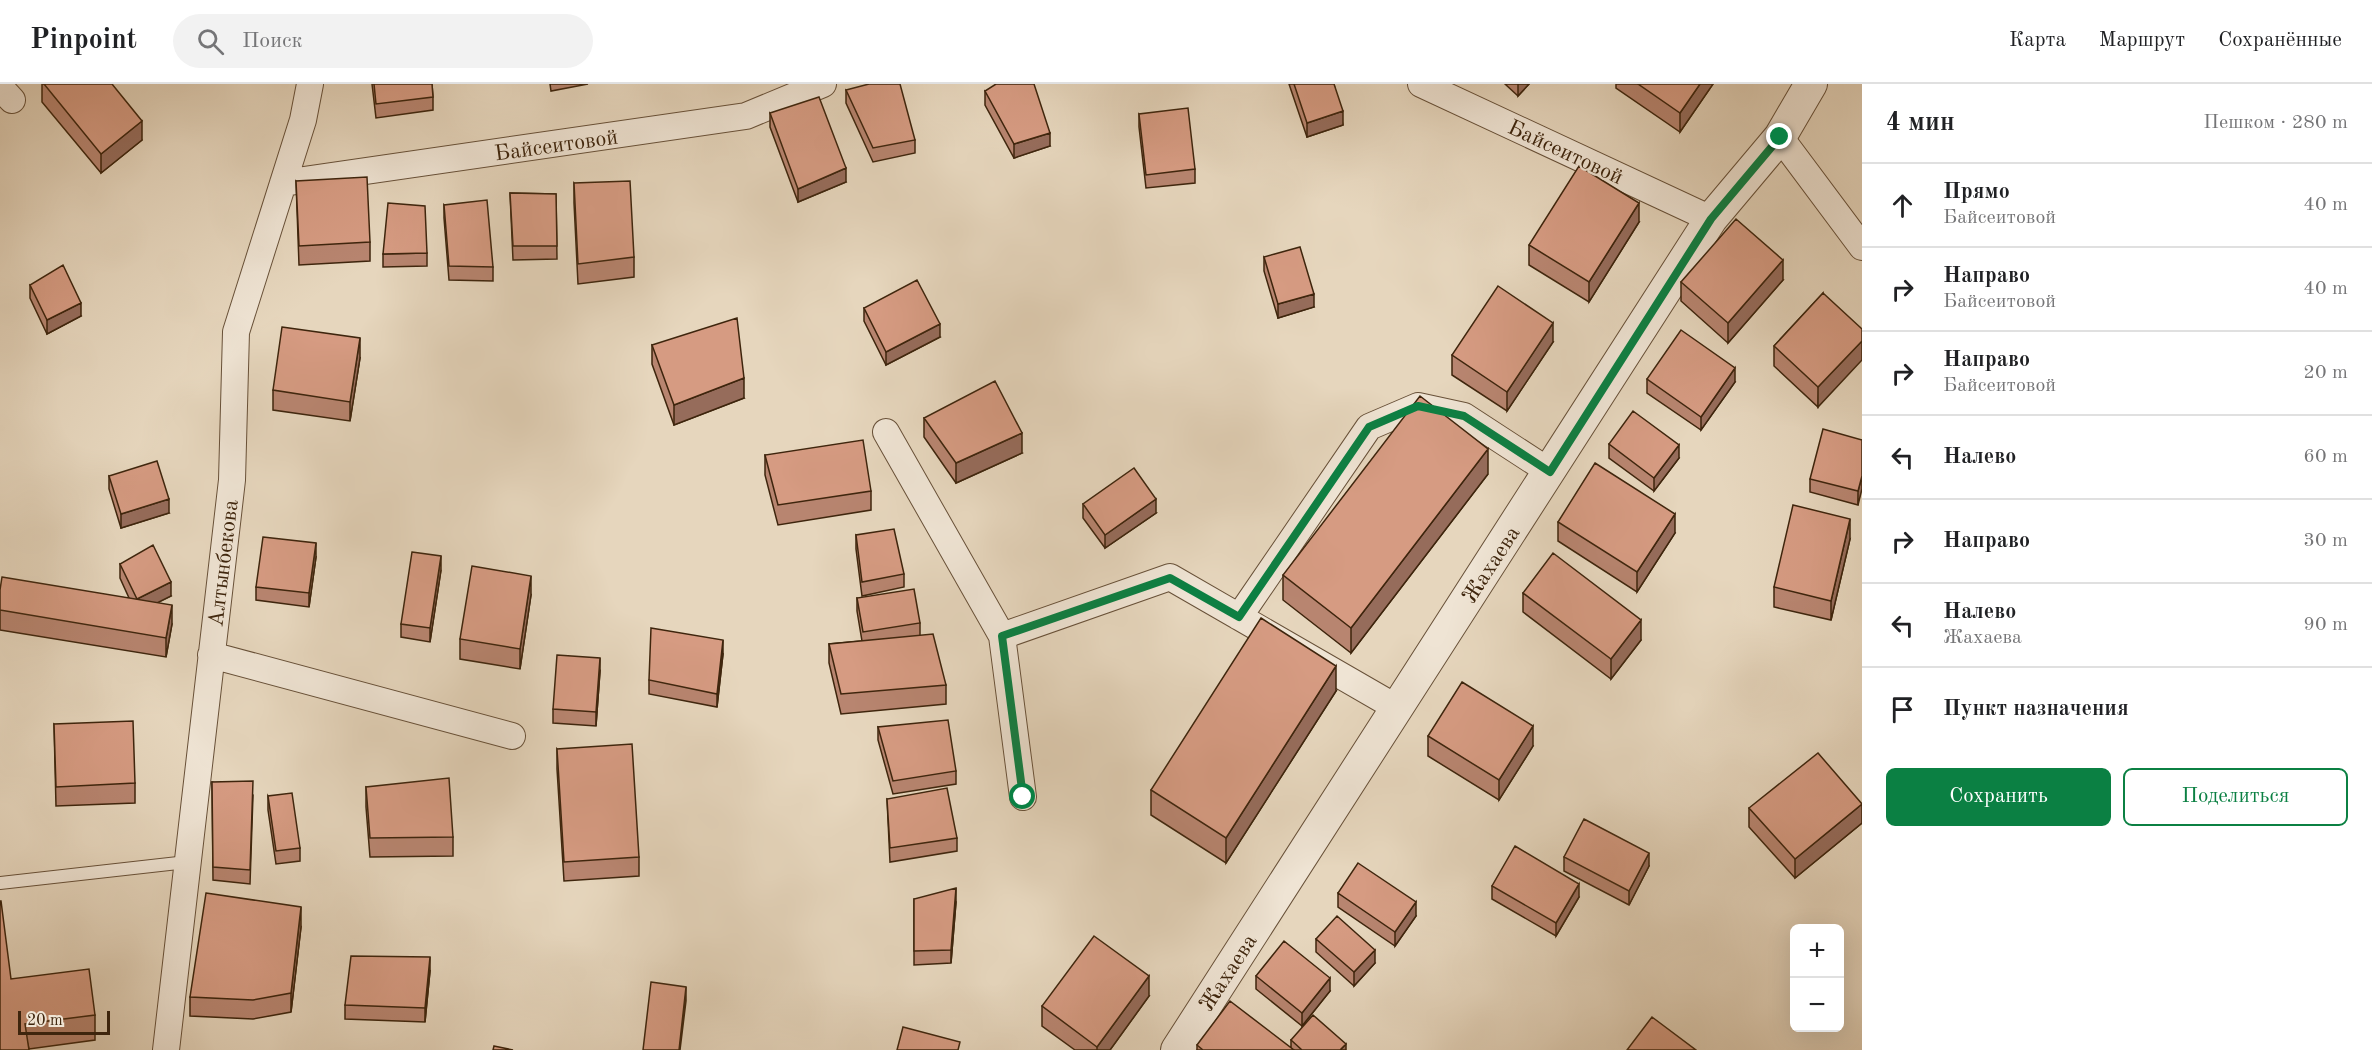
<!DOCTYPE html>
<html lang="ru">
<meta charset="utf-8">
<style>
body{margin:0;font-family:"Old Standard TT",serif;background:#f2f2f2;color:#202124}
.controls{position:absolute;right:18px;bottom:18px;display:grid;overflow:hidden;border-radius:9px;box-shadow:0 6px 24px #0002}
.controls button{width:54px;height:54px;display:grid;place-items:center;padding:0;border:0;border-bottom:2px solid #e0e0e0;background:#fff;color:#202124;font:30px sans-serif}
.scale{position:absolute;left:18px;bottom:15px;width:92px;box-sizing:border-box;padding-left:6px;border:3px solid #3e250d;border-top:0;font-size:16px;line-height:21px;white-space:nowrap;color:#3e250d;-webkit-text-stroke:4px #efe4d4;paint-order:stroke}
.stop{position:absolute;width:18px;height:18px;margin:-14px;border:4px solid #0b8043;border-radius:50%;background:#fff}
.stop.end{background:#0b8043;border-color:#fff;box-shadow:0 2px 6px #0008}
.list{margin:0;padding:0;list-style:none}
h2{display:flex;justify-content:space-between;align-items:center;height:78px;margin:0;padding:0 24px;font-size:26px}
h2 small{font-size:20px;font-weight:400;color:#757577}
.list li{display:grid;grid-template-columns:39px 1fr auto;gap:18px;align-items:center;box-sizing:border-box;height:84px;padding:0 24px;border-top:2px solid #e0e0e0}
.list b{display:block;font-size:22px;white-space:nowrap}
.list p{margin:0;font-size:20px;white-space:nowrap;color:#757577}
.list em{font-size:20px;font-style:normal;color:#757577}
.actions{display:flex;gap:12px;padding:18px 24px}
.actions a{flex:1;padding:14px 0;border:2px solid #0b8043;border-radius:9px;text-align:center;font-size:21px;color:#0b8043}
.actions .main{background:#0b8043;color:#fff}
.icon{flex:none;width:33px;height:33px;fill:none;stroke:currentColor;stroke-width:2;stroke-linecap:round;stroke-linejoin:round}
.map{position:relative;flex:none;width:1862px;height:966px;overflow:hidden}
header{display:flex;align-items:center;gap:36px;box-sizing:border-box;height:84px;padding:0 30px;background:#fff;border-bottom:2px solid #e0e0e0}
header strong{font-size:28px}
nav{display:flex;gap:33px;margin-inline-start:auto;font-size:21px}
.search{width:420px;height:54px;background:#f2f2f2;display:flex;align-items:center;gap:15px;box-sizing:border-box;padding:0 21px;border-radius:33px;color:#757577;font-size:22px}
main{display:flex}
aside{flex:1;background:#fff}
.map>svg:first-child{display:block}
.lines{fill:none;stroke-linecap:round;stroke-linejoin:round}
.service-casing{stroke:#685139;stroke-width:14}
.minor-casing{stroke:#685139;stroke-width:28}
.tertiary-casing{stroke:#685139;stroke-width:34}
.service{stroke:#efe4d4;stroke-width:12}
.minor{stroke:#efe4d4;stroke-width:26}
.tertiary{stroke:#efe4d4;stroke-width:32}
.wall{fill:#b88570;stroke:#3e250d;stroke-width:1.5}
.shaded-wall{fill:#966c5b;stroke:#3e250d;stroke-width:1.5}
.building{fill:#d69b82;stroke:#3e250d;stroke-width:1.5}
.route{stroke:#0b8043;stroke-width:8}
.labels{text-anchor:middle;stroke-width:4.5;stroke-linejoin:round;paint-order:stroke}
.street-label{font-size:22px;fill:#3e250d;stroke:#efe4d4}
</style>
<header>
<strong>Pinpoint</strong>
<div class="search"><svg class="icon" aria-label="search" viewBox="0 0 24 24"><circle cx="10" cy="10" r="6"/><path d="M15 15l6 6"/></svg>Поиск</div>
<nav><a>Карта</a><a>Маршрут</a><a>Сохранённые</a></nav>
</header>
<main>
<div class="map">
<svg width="1862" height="966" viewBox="0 0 1862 966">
<rect width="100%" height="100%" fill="#e6d6bd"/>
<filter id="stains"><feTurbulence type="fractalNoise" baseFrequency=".00333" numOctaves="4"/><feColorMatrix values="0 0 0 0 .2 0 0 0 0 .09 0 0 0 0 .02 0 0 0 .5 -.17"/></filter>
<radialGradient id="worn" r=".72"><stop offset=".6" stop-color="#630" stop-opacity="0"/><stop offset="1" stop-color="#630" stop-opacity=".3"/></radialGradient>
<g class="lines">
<!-- service casing -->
<g class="service-casing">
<path id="service" d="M0,799l187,-21"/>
</g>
<!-- minor casing -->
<g class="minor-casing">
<path id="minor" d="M1421,0l290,135
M0,3l12,13
M1780,53l82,110
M283,99l463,-67 77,-32
M886,348l116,204
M1239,533l130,-190 49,-21 46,10 86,56
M211,571l301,81
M1023,713l-21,-161 168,-59 227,131
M166,966l66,-570 4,-148 67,-212 7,-36"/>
</g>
<!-- tertiary casing -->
<g class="tertiary-casing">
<path id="tertiary" d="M1177,966l534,-831 69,-82 31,-53"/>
</g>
<!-- service -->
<use href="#service" class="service"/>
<!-- minor -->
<use href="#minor" class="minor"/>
<!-- tertiary -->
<use href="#tertiary" class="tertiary"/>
</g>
<!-- wall -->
<path class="wall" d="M42,0h70l30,56 -41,33 -59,-71z
M372,0h60l1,13v13l-57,8z
M550,0h38l-37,7z
M1289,0h45l9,41 -36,12z
M1505,0h24l-11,12z
M1616,0h97l-33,48 -64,-44z
M846,6l69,50v13l-42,9 -27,-59z
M985,7l65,55 -36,12 -29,-53z
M770,29l76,69 -48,20 -28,-75z
M1139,30l56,55v14l-49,5 -7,-61z
M296,97l74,61v19l-71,4z
M574,99l60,74v20l-56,7 -4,-81z
M510,109l46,1 1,65 -44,1z
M444,121l49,62v14l-44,-1 -5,-62z
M1639,138l-50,80 -60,-37v-20z
M427,169v13l-44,1v-13z
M1264,173l50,50 -36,11 -14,-47z
M1783,196l-55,63 -47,-42v-19z
M30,201l51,31 -34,18 -17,-36z
M1823,209l-5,114 -44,-41v-20z
M864,224l76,29 -54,28 -22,-44z
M1553,258l-46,69 -55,-36v-20z
M652,261l92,53 -70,27 -22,-61z
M360,274l-10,63 -77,-11v-20z
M1647,295l88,3 -34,48 -54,-37z
M924,334l98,35 -66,30 -32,-46z
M1862,356l-4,65 -48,-13v-13z
M1609,360l70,14 -25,33 -45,-33z
M765,371l106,36v19l-93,15 -13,-50z
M1488,390l-137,179 -68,-53v-25z
M109,392l60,37 -48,15 -12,-39z
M1083,420l73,9 -51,35 -22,-30z
M1558,438l117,11 -38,59 -79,-51z
M856,451l48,39v13l-42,9 -6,-47z
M1850,455l-19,81 -57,-13v-20z
M316,473l-7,50 -53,-7v-13z
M120,480l51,32 -13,6 14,22 -6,33 -166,-27v-40l129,8 -9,-20z
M441,486l-11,72 -29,-5v-13z
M1523,509l118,47 -30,39 -88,-67z
M531,511l-11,74 -60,-10v-20z
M857,514l63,25v12l26,50v19l-105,10 -12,-51v-19l33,-3 -5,-30z
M723,570l-6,53 -68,-13v-14z
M600,587l-4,55 -43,-3v-14z
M1336,607l-110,172 -75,-48v-25z
M54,640l81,59v20l-79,3z
M878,643l78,44v13l-63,10 -15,-54z
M1428,652l105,10 -34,54 -71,-44z
M557,665l82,108v19l-75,5 -7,-112z
M212,698l41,13 -3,89 -37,-4z
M366,703l87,50v19l-83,1 -4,-50z
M268,712l32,52v13l-24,3 -8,-54z
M887,715l70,39v13l-67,11z
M1749,724l113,15 -67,55 -46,-51z
M1564,773l85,9 -20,39 -65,-34z
M1492,802l87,11 -23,39 -64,-37z
M1338,809l78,23 -21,30 -57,-39z
M914,815l42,3 -5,61 -37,2z
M301,843l-10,85 -38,7 -63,-3v-19z
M1316,855l59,24 -21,23 -38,-34z
M430,887l-5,51 -80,-3v-14z
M1256,892l74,15 -28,35 -46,-37z
M11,895l84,36v25l-66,9z
M1149,912l-39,54h-35l-33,-24v-20z
M1291,956l55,10h-149v-5l94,2z"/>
<!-- shaded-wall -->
<path class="shaded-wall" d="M1518,0h11l-11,12z
M1700,0h13l-33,48v-19z
M1343,27v14l-36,12v-14z
M142,37v19l-41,33v-19z
M1050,49v13l-36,12v-14z
M846,84v14l-48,20v-13z
M1639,119v19l-50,80v-20z
M1783,176v20l-55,63v-20z
M1314,210v13l-36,11v-14z
M81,219v13l-34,18v-14z
M1553,239v19l-46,69v-19z
M940,240v13l-54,28v-13z
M360,254v20l-10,63v-19z
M1862,257v19l-44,47v-20z
M1735,284v14l-34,48v-13z
M744,294v20l-70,27v-20z
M1022,349v20l-66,30v-20z
M1679,361v13l-25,33v-13z
M1488,365v25l-137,179v-25z
M1862,392v13l-4,16v-14z
M169,415v14l-48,15v-14z
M1156,415v14l-51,35v-13z
M1675,430v19l-38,59v-20z
M1850,435v20l-19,81v-19z
M316,459v14l-7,50v-14z
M441,472v14l-11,72v-14z
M531,492v19l-11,74v-20z
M171,498v14l-34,17v-14z
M172,521v19l-6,33v-19z
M1641,536v20l-30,39v-20z
M723,556v14l-6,53v-13z
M600,574v13l-4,55v-14z
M1336,582v25l-110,172v-25z
M1533,642v20l-34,54v-20z
M1862,720v19l-67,55v-19z
M1649,769v13l-20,39v-14z
M1579,800v13l-23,39v-13z
M956,804v14l-5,61v-13z
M1416,818v14l-21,30v-14z
M301,823v20l-10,85v-19z
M1375,866v13l-21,23v-14z
M430,873v14l-5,51v-14z
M1149,892v20l-39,54h-13v-3z
M1330,894v13l-28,35v-13z
M686,903v14l-6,49h-1z
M1346,960v6h-6z"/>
<!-- building -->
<path class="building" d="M44,0h68l30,37 -41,33z
M374,0h58l1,13 -57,7z
M869,0h31l15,56 -42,8 -27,-58z
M996,0h38l16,49 -36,11 -29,-53z
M1294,0h40l9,27 -36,12z
M1638,0h62l-20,29z
M819,13l27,71 -48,21 -28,-76z
M1188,24l7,61 -49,6 -7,-61z
M1579,82l60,37 -50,79 -60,-37z
M367,93l3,65 -71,4 -3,-65z
M630,97l4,76 -56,7 -4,-81z
M510,109l46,1 1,52h-44z
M487,116l6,67 -44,-1 -5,-61z
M388,119l37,3 2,47 -44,1z
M1736,135l47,41 -55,63 -47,-41z
M1300,163l14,47 -36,10 -14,-47z
M63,181l18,38 -34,17 -17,-35z
M917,196l23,44 -54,28 -22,-44z
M1498,202l55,37 -46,69 -55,-37z
M1823,209l39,36v12l-44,46 -44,-41z
M737,234l7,60 -70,27 -22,-60z
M282,243l78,11 -10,64 -77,-12z
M1681,246l54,38 -34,49 -54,-38z
M995,297l27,52 -66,30 -32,-45z
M1420,312l68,53 -137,179 -68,-53z
M1633,327l46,34 -25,33 -45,-34z
M1823,345l39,11v36l-4,15 -48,-12z
M863,356l8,51 -93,14 -13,-50z
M157,377l12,38 -48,15 -12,-38z
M1595,379l80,51 -38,58 -79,-50z
M1134,384l22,31 -51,36 -22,-31z
M1793,421l57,14 -19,82 -57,-14z
M894,445l10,45 -42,8 -6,-47z
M263,453l53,6 -7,50 -53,-6z
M153,461l18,37 -34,17 -17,-35z
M412,468l29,4 -11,72 -29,-4z
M1553,469l88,67 -30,39 -88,-66z
M472,482l59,10 -11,73 -60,-10z
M2,493l170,28 -6,33 -166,-28v-20z
M914,505l6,34 -57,9 -6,-34z
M1261,534l75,48 -110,172 -75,-48z
M651,544l72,12 -6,54 -68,-14z
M933,550l13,51 -105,9 -12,-50z
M557,571l43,3 -4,54 -43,-3z
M1462,598l71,44 -34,54 -71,-44z
M948,636l8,51 -63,10 -15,-54z
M133,637l2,62 -79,4 -2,-63z
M632,660l7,113 -75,5 -7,-113z
M1818,669l44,51 -67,55 -46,-51z
M449,694l4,59 -83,1 -4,-51z
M253,697l-3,89 -37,-3 -1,-85z
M947,704l10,50 -67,10 -3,-49z
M292,709l8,55 -24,3 -8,-55z
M1584,735l65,34 -20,38 -65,-34z
M1515,762l64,38 -23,39 -64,-37z
M1358,779l58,39 -21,30 -57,-39z
M956,804l-5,62 -37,1v-52z
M206,809l95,14 -10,86 -38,7 -63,-3z
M0,817h1l10,78 78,-10 6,46 -70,9 4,26h-29z
M1337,832l38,34 -21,22 -38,-33z
M1094,852l55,40 -52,71 -55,-41z
M1284,857l46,37 -28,35 -46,-37z
M351,872l79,1 -5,51 -80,-3z
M651,898l35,5 -7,63h-36z
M1230,917l64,49h-91l-6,-5z
M1313,931l33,29 -6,6h-38l-11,-10z
M1652,933l44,33h-69z
M903,943l57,15 -2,8h-61z
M494,962l19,4h-20z"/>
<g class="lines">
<!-- route -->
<path class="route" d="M1023,713l-21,-161 168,-58 69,39 130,-190 49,-21 46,10 86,56 161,-253 69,-82"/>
</g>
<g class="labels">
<!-- street labels -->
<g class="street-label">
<text transform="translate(556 60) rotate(-8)" y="8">Байсеитовой</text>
<text transform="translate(1566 67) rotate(25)" y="8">Байсеитовой</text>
<text transform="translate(222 479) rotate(-83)" y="8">Алтынбекова</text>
<text transform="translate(1490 480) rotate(-57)" y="8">Жахаева</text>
<text transform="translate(1227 888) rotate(-57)" y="8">Жахаева</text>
</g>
</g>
<rect width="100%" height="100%" filter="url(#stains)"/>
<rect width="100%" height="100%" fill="url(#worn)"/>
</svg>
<div class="controls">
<button>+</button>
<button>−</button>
</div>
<div class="scale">20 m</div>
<div class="stop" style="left:1023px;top:713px"></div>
<div class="stop end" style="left:1780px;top:53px"></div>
</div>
<aside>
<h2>4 мин<small>Пешком · 280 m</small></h2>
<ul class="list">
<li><svg class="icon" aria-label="ahead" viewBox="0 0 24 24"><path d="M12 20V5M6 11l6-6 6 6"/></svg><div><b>Прямо</b><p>Байсеитовой</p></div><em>40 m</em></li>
<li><svg class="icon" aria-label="right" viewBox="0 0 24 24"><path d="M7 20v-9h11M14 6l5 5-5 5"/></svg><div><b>Направо</b><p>Байсеитовой</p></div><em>40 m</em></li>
<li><svg class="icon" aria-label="right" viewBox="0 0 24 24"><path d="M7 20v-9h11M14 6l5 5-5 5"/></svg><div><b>Направо</b><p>Байсеитовой</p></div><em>20 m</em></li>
<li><svg class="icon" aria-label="left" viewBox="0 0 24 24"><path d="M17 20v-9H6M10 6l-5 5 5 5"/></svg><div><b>Налево</b></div><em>60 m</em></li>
<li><svg class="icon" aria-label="right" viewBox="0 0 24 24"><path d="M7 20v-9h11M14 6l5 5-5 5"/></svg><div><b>Направо</b></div><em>30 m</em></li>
<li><svg class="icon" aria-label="left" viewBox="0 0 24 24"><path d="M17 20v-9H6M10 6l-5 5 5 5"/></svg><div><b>Налево</b><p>Жахаева</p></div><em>90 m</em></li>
<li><svg class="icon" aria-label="arrive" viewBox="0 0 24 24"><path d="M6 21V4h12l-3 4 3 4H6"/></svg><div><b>Пункт назначения</b></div></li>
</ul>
<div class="actions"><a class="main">Сохранить</a><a>Поделиться</a></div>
</aside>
</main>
